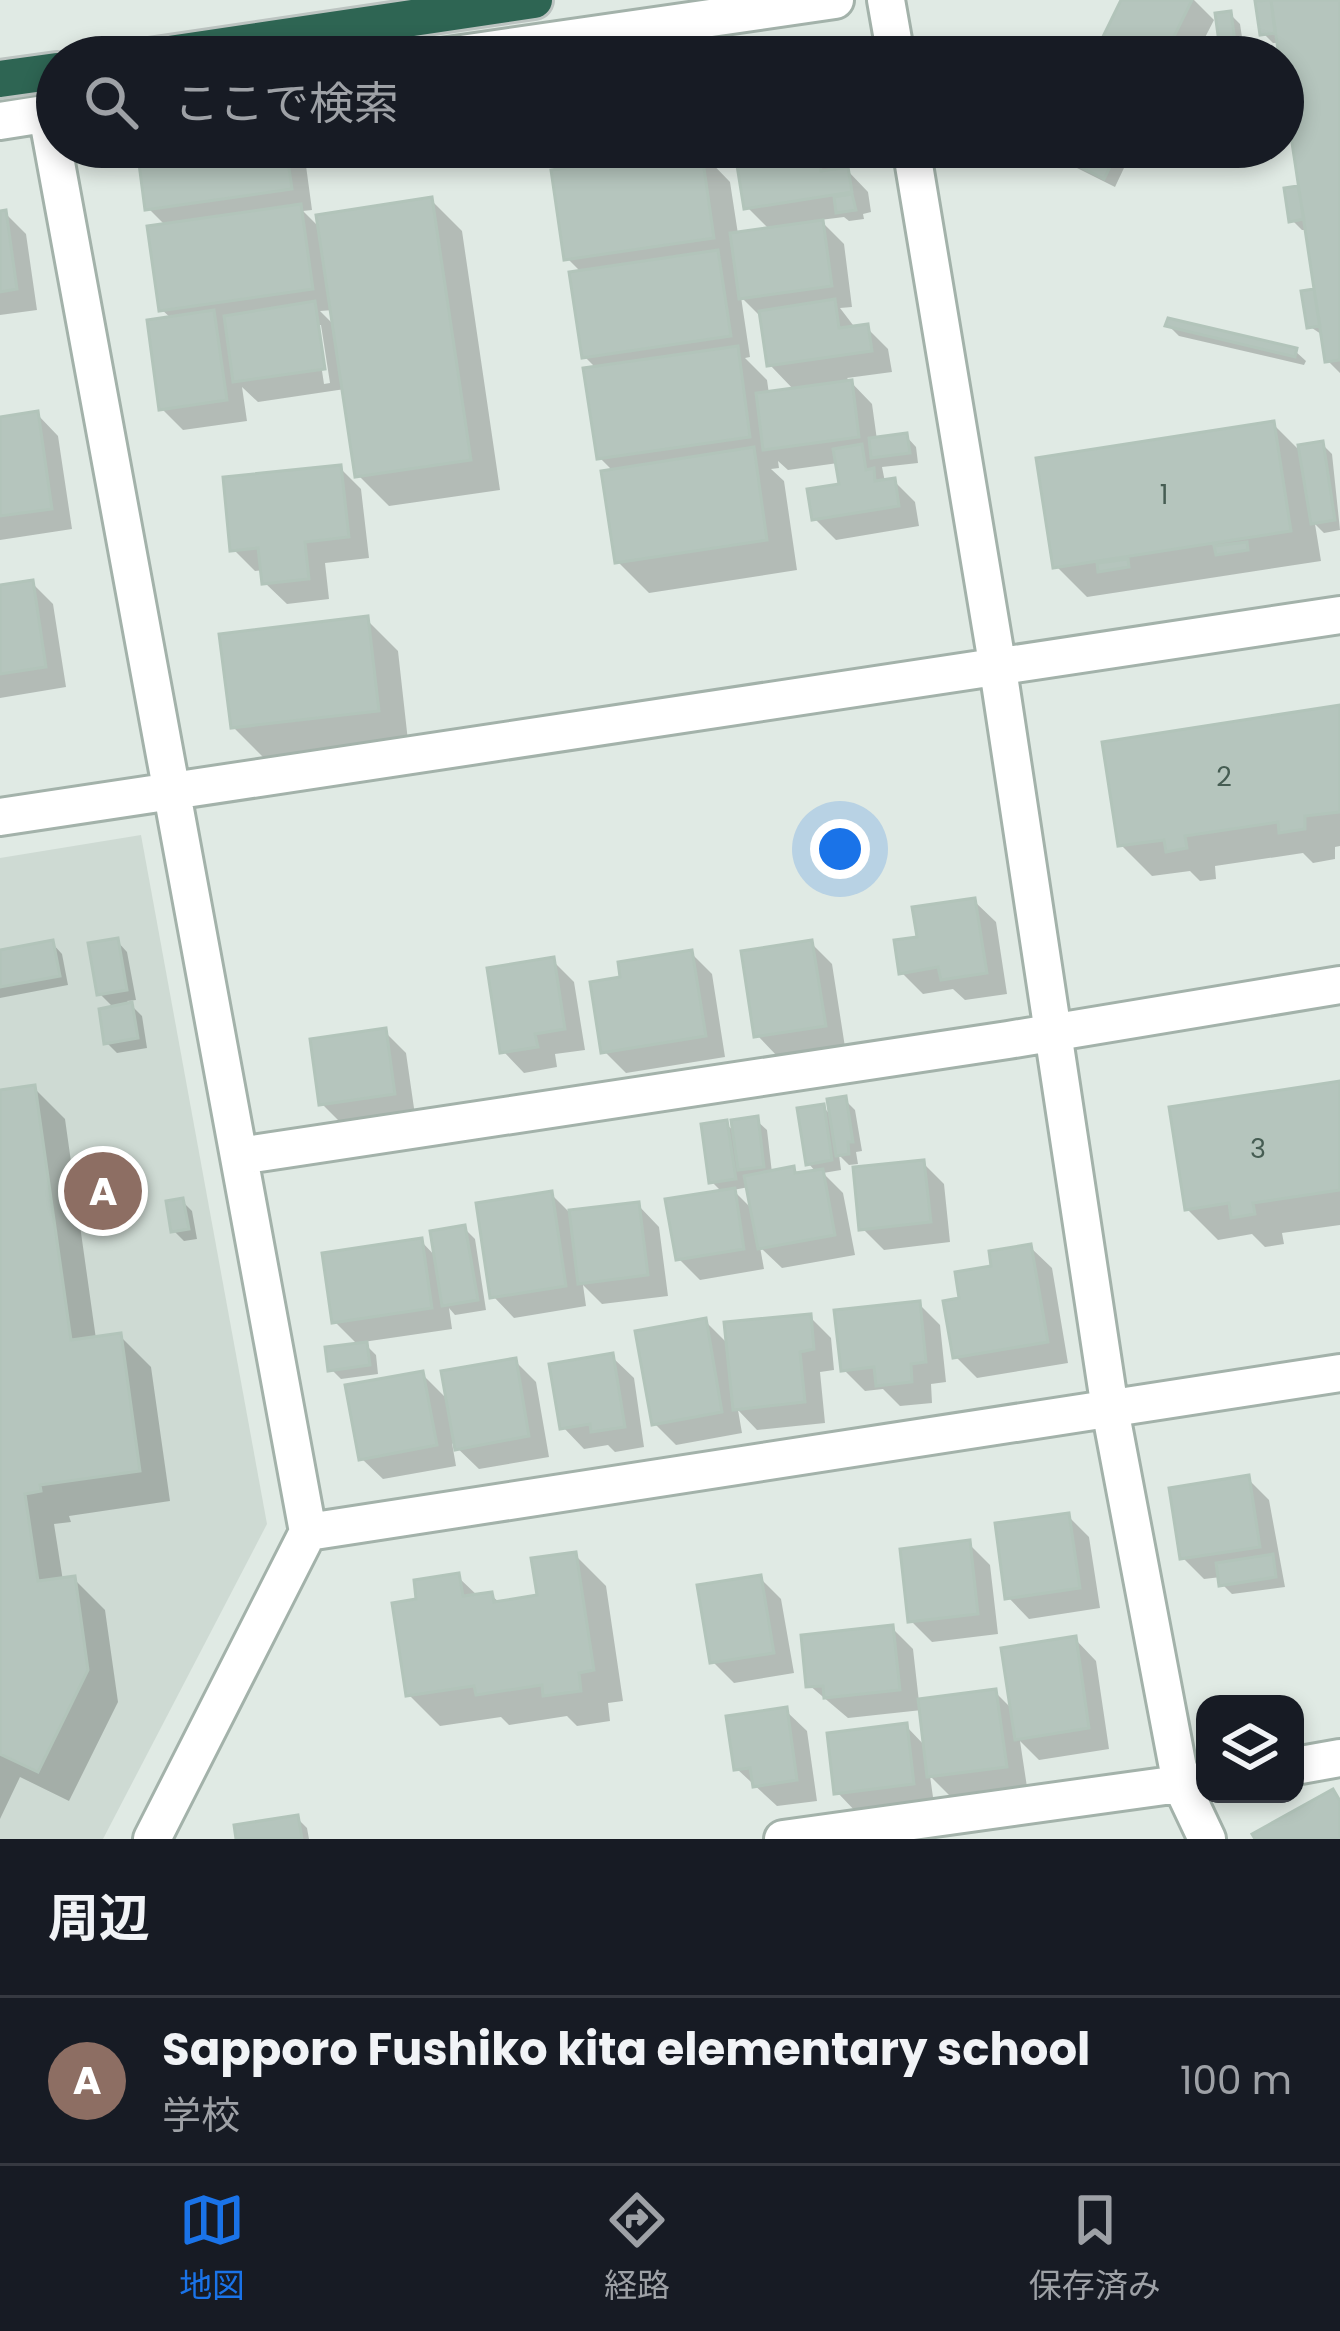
<!DOCTYPE html>
<html lang="ja">
<meta charset="utf-8">
<style>
body{margin:0;font-family:Poppins,"Noto Sans JP",sans-serif;background:#20242c;color:#f1f3f6}
.controls{position:absolute;right:36px;bottom:36px;display:grid;overflow:hidden;border-radius:24px;box-shadow:0 6px 18px #0003}
.controls button{width:108px;height:108px;display:grid;place-items:center;padding:0;border:0;border-bottom:3px solid #363941;background:#171b24;color:#f1f3f6;font:60px sans-serif}
.you{position:absolute;left:840px;top:849px;width:42px;height:42px;margin:-30px;border:9px solid #fff;border-radius:50%;background:#1a73e8;box-shadow:0 0 0 18px #1a73e833}
.badge{display:grid;place-items:center;width:78px;height:78px;border-radius:50%;background:#1a73e8;color:#fff;font-size:39px;font-weight:700}
.pin{position:absolute;translate:-50% -50%;border:6px solid #fff;box-shadow:0 3px 12px #0006}
.list{margin:0;padding:0;list-style:none}
h2{display:flex;justify-content:space-between;align-items:center;height:156px;margin:0;padding:0 48px;font-size:51px}
h2 small{font-size:39px;font-weight:400;color:#9ea1a6}
.list li{display:grid;grid-template-columns:78px 1fr auto;gap:36px;align-items:center;box-sizing:border-box;height:168px;padding:0 48px;border-top:3px solid #363941}
.list b{display:block;font-size:45px;white-space:nowrap}
.list p{margin:0;font-size:39px;white-space:nowrap;color:#9ea1a6}
.list em{font-size:39px;font-style:normal;color:#9ea1a6}
.icon{flex:none;width:66px;height:66px;fill:none;stroke:currentColor;stroke-width:2;stroke-linecap:round;stroke-linejoin:round}
.map{position:relative;flex:none;width:1340px;height:1839px;overflow:hidden}
.search{position:absolute;background:#171b24;box-shadow:0 6px 18px #0003;left:36px;right:36px;top:36px;height:132px;display:flex;align-items:center;gap:30px;box-sizing:border-box;padding:0 42px;border-radius:66px;color:#9ea1a6;font-size:45px}
.sheet{height:324px;background:#171b24}
nav{display:flex;justify-content:space-around;align-items:center;box-sizing:border-box;height:168px;border-top:3px solid #363941;background:#171b24;font-size:33px;color:#9ea1a6}
nav a{display:grid;justify-items:center;gap:6px}
nav .on{color:#1a73e8}
.map>svg:first-child{display:block}
.built{fill:#cedad3}
.shadow{fill:#0003;fill-rule:evenodd}
.building{fill:#b5c5bd;stroke:#b2c4ba;stroke-width:3}
.lines{fill:none;stroke-linecap:round;stroke-linejoin:round}
.minor-casing{stroke:#a3b2aa;stroke-width:42}
.highway-casing{stroke:#bcc4c1;stroke-width:42}
.minor{stroke:#fff;stroke-width:36}
.highway{stroke:#2e6553;stroke-width:36}
.labels{text-anchor:middle;stroke-width:12;stroke-linejoin:round;paint-order:stroke}
.number-label{font-size:27px;fill:#465d53}
</style>
<div class="map">
<svg width="1340" height="1839" viewBox="0 0 1340 1839">
<rect width="100%" height="100%" fill="#e0eae4"/>
<!-- built -->
<path class="built" d="M141,835l126,689 -164,315h-103v-981z"/>
<!-- shadow -->
<path class="shadow" d="M1124,0h70l20,20 -19,37h-98z
M1274,0h66v373l-12,-12 -4,-25 -15,-10 9,-28 -10,-68h-6l-10,-10 5,-30 6,5 -10,-65 -10,-3v-25l4,26 6,-1 -5,-30h-5v-7l5,6 -8,-53h-7l-10,-10 6,-30 6,5z
M1230,14l10,10 5,33h-21z
M164,147h136l4,4 8,59 -9,1 18,18 110,-29 31,31 38,259 -111,16 -31,-31 -13,-86 -87,13 -16,-15 5,34 -64,9 -21,-21 10,-90 -11,-10 5,-83 -18,-18 -8,-58zM333,310l2,16 -15,-15zM315,325h6l9,58 -6,1z
M794,147h25l18,18 1,7 9,-2 21,22 3,20 -8,2 1,5 -15,2 -5,-4 -24,3 24,24 8,63 -12,1 16,21 11,-1 21,21 4,23 -45,6 25,26 5,36 29,-4 10,11 2,16 -36,4 3,15 9,-1 21,21 4,24 -83,14 -21,-21 27,-32 -4,-24 -50,7 -10,-9 1,7 -8,1 13,12 13,89 -148,23 -31,-31 -4,-90 -15,-15 -2,-88 -13,-13 -2,-83 -15,-15 133,-107 30,31 8,52 32,-4 -23,-23zM741,297l22,22 7,46 25,26 -26,3 -2,-14 -22,-22 5,-1z
M1053,147l83,1 15,-1 -5,10 -14,-6 -17,36 -54,-27z
M5,213l21,21 11,76 -37,5v-101z
M1169,326l126,25 11,10 -2,4 -125,-29z
M37,414l21,22 14,93 -72,11v-120z
M1273,424l24,24 25,-4 10,10 8,76 -16,3 -9,-9 6,37 -234,36 -31,-31z
M340,468l21,21 8,69 -44,5 4,36 -42,5 -22,-21 -1,-13 -9,1 -22,-22z
M32,583l21,21 13,83 -66,11v-110z
M367,620l31,31 10,90 -144,17 -31,-31z
M1340,708v138l-5,1v12l-22,4 -10,-10 -88,13 1,13 -16,2 -10,-10 -38,5 -31,-31z
M974,901l22,21 11,72 -42,6 -12,-11 -30,5 -22,-22 19,-32z
M117,941l10,11 9,48 -9,1 15,15 5,32 -30,5 -10,-10 8,-34 -15,-15z
M52,943l10,11 6,31 -68,13v-45z
M811,943l21,21 13,83 -67,10 -21,-22z
M691,953l21,21 13,83 -99,16 -22,-22z
M553,961l21,21 11,68 -30,4 2,13 -33,6 -21,-22z
M385,1032l21,21 9,62 -72,10 -21,-21z
M1340,1084v141l-58,8 2,11 -19,3 -13,-13 -34,6 -31,-31z
M34,1088l31,31 31,220 24,-3 31,31 19,134 -101,15 2,6 -17,2 9,57 11,-2 31,31 13,92 -49,99 -49,-24 -20,42v-726z
M845,1100l10,10 7,41 -6,1 2,12 -9,1 -10,-10 2,15 -18,3 20,20 12,62 -73,13 -22,-21 4,22 -64,11 -21,-21 44,-66 -11,-11 14,-58 10,9 20,-13 11,10 5,43 21,-4 6,7 18,-3 -9,-10 15,-56 10,10zM749,1187l5,24 -21,-21z
M923,1163l21,21 6,58 -66,8 -22,-22z
M551,1194l19,19 68,-8 21,22 9,69 -66,8 -19,-19 3,21 -72,12 -21,-22z
M182,1201l10,10 5,28 -13,2 -10,-10z
M464,1228l11,11 11,71 -31,5 -6,-7 3,21 -89,13 13,13 2,19 -37,5 -10,-10 28,-23 -24,-24 86,-81 16,17z
M1030,1247l22,21 16,95 -91,15 -21,-21 7,-57 32,-32z
M919,1304l21,21 6,57 -15,2 1,19 -32,3 -17,-17 -18,2 -22,-22z
M810,1317l21,21 3,32 -14,2 5,51 -68,7 -19,-20 4,23 -66,12 -21,-21 50,-103 25,25z
M612,1357l22,21 10,69 -29,5 -7,-7 -24,4 -21,-22z
M515,1361l21,21 13,75 -70,12 -27,-26 4,23 -73,13 -22,-21 61,-84 27,27z
M1248,1479l21,21 16,87 -53,7 -10,-10 -1,-7 -17,2 -21,-21z
M1068,1516l21,21 11,71 -71,11 -21,-22z
M969,1544l21,21 8,69 -66,8 -21,-21z
M575,1555l31,31 17,115 -15,2 2,18 -33,5 -10,-10 -58,9 -8,-8 -61,9 -31,-31 11,-94 38,-24 21,20 12,-2 10,9 39,-6z
M760,1578l21,21 13,74 -60,10 -21,-21z
M892,1628l21,21 6,53 76,-10 18,18 62,-71 21,22 13,88 -70,11 -19,-19 7,46 -76,10 -21,-21 4,28 -76,10 -21,-22 69,-66 21,22 -5,-38 -74,8 -39,-33z
M785,1710l22,21 10,70 -40,5 -40,-37z
M297,1818l10,10 2,11h-70z"/>
<!-- building -->
<path class="building" d="M1121,0h71l-28,57h-71z
M1271,0h69v360l-15,2 -42,-279v-26h-4z
M1271,0l4,33 -15,2 -5,-34z
M1231,11l6,46h-16l-6,-44z
M286,147l6,42 -147,21 -8,-62z
M701,147l13,91 -150,22 -13,-90z
M774,147h44l3,24 27,-4 4,25 -108,17 -9,-56z
M1049,147h71l-16,32 -57,-29z
M1298,186l6,33 -15,3 -5,-34z
M852,194l4,16 -20,3 -2,-16z
M432,197l39,263 -116,17 -39,-262z
M301,204l12,85 -154,22 -12,-85z
M6,210l11,79 -17,3v-81z
M823,220l9,66 -93,13 -9,-66z
M718,250l13,86 -149,22 -13,-86z
M1314,289l6,37 -13,2 -6,-37z
M835,299l4,29 29,-4 4,27 -105,15 -8,-55z
M315,301l10,68 -92,13 -9,-66z
M214,310l13,90 -68,10 -12,-90z
M1168,318l129,30 -2,9 -130,-31z
M738,346l12,91 -153,22 -14,-91z
M852,380l7,57 -96,13 -7,-57z
M38,411l14,98 -52,7v-99z
M1274,421l17,110 -238,37 -17,-110z
M907,433l3,20 -39,5 -2,-20z
M1323,441l12,79 -24,4 -13,-79z
M862,444l4,26 8,-2 1,13 20,-3 4,28 -87,14 -5,-31 32,-5 -6,-35z
M754,447l13,93 -152,23 -14,-92z
M341,465l8,72 -44,5 4,37 -47,5 -4,-36 -28,3 -7,-74z
M1247,542l1,8 -32,5 -2,-9z
M1128,559l1,8 -31,5 -1,-9z
M33,580l13,87 -46,7v-89z
M368,616l11,95 -148,17 -12,-94z
M1340,705v107l-35,4v13l-26,4 -1,-11 -93,14 2,12 -21,4 -2,-12 -46,6 -16,-104z
M975,898l12,75 -46,7 -3,-13 -39,7 -5,-34 23,-3 -5,-30z
M118,938l9,52 -30,5 -9,-52z
M53,940l7,36 -60,11v-37z
M812,940l14,86 -72,11 -13,-86z
M692,950l14,86 -105,17 -11,-71 30,-5 -2,-15z
M554,957l11,72 -30,5 3,13 -38,6 -13,-85z
M132,1002l6,36 -34,6 -5,-35z
M386,1028l9,66 -76,11 -9,-66z
M1340,1081v109l-87,13 2,11 -24,4 -2,-15 -44,7 -16,-103z
M35,1085l36,255 50,-7 19,138 -100,14 1,6 -16,3 13,87 37,-5 13,94 -50,102 -38,-18v-664z
M846,1096l7,46h-5l1,12 -13,2 -9,-57z
M824,1104l8,56 -26,5 -9,-57z
M758,1116l6,51 -26,3 -7,-50z
M727,1120l9,59 -27,4 -8,-59z
M924,1160l7,62 -72,8 -6,-63z
M794,1166l1,7 28,-4 12,66 -77,14 -14,-73z
M735,1188l9,61 -68,11 -11,-61z
M552,1191l14,95 -76,12 -14,-95z
M183,1198l6,31 -18,3 -5,-31z
M639,1202l9,73 -70,9 -9,-74z
M465,1225l13,75 -36,6 -12,-75z
M422,1238l10,70 -100,15 -10,-70z
M1031,1244l17,98 -95,16 -10,-57 16,-3 -4,-26 36,-6 -2,-15z
M920,1301l6,61 -15,2 1,18 -36,4 -2,-19 -33,4 -7,-61z
M811,1314l3,35 -14,3 5,50 -72,8 -9,-88z
M706,1318l16,94 -70,13 -17,-94z
M367,1342l3,23 -42,6 -3,-24z
M613,1353l12,74 -34,5 -1,-8 -30,5 -11,-65z
M516,1358l13,78 -74,14 -14,-79z
M423,1371l14,74 -78,15 -14,-75z
M1249,1475l11,72 -80,12 -11,-71z
M1069,1513l11,75 -75,11 -10,-76z
M970,1540l8,74 -70,8 -8,-73z
M576,1552l18,118 -15,3 2,18 -38,5 -1,-11 -66,10 -2,-9 -68,10 -14,-93 24,-4 -2,-19 45,-7 4,23 29,-4 2,10 43,-7 -6,-37z
M1273,1554l3,23 -57,9 -3,-23z
M761,1575l13,78 -64,10 -13,-78z
M893,1625l7,65 -76,8 -1,-12 -17,1 -5,-52z
M1076,1636l13,92 -74,12 -14,-92z
M996,1689l11,78 -80,10 -9,-78z
M787,1707l10,73 -44,7 -3,-19 -16,2 -8,-54z
M907,1723l7,61 -80,10 -7,-61z
M1333,1789l7,12v38h-85l-3,-5z
M298,1815l4,24h-66l-2,-14z"/>
<g class="lines">
<!-- minor casing -->
<g class="minor-casing">
<path id="minor" d="M886,0l10,57
M441,57l394,-57
M47,114l261,1418 -156,307
M0,121l57,-9
M911,147l87,522 112,740 71,375 26,55
M0,817l1340,-202
M239,1156l769,-116 332,-55
M308,1532l1032,-159
M1295,1766l45,-8
M783,1839l418,-58"/>
</g>
<!-- highway casing -->
<g class="highway-casing">
<path id="highway" d="M149,57l385,-57
M0,79l57,-8"/>
</g>
<!-- minor -->
<use href="#minor" class="minor"/>
<!-- highway -->
<use href="#highway" class="highway"/>
</g>
<g class="labels">
<!-- number labels -->
<g class="number-label">
<text x="1164" y="504">1</text>
<text x="1224" y="786">2</text>
<text x="1258" y="1158">3</text>
</g>
</g>
</svg>
<div class="controls">
<button><svg class="icon" aria-label="layers" viewBox="0 0 24 24"><path d="M12 4l9 5-9 5-9-5zM3 14l9 5 9-5"/></svg></button>
</div>
<div class="you"></div>
<div class="pin badge" style="left:103px;top:1191px;background:#8d6e63">A</div>
<div class="search"><svg class="icon" aria-label="search" viewBox="0 0 24 24"><circle cx="10" cy="10" r="6"/><path d="M15 15l6 6"/></svg>ここで検索</div>
</div>
<section class="sheet">
<h2>周辺<small></small></h2>
<ul class="list">
<li><span class="badge" style="background:#8d6e63">A</span><div><b>Sapporo Fushiko kita elementary school</b><p>学校</p></div><em>100 m</em></li>
</ul>
</section>
<nav>
<a class="on"><svg class="icon" aria-label="map" viewBox="0 0 24 24"><path d="M3 6l6-2 6 2 6-2v14l-6 2-6-2-6 2zM9 4v14M15 6v14"/></svg>地図</a>
<a><svg class="icon" aria-label="directions" viewBox="0 0 24 24"><path d="M12 3l9 9-9 9-9-9zM9 14v-3h6M13 9l2 2-2 2"/></svg>経路</a>
<a><svg class="icon" aria-label="saved" viewBox="0 0 24 24"><path d="M7 4h10v16l-5-4-5 4z"/></svg>保存済み</a>
</nav>
